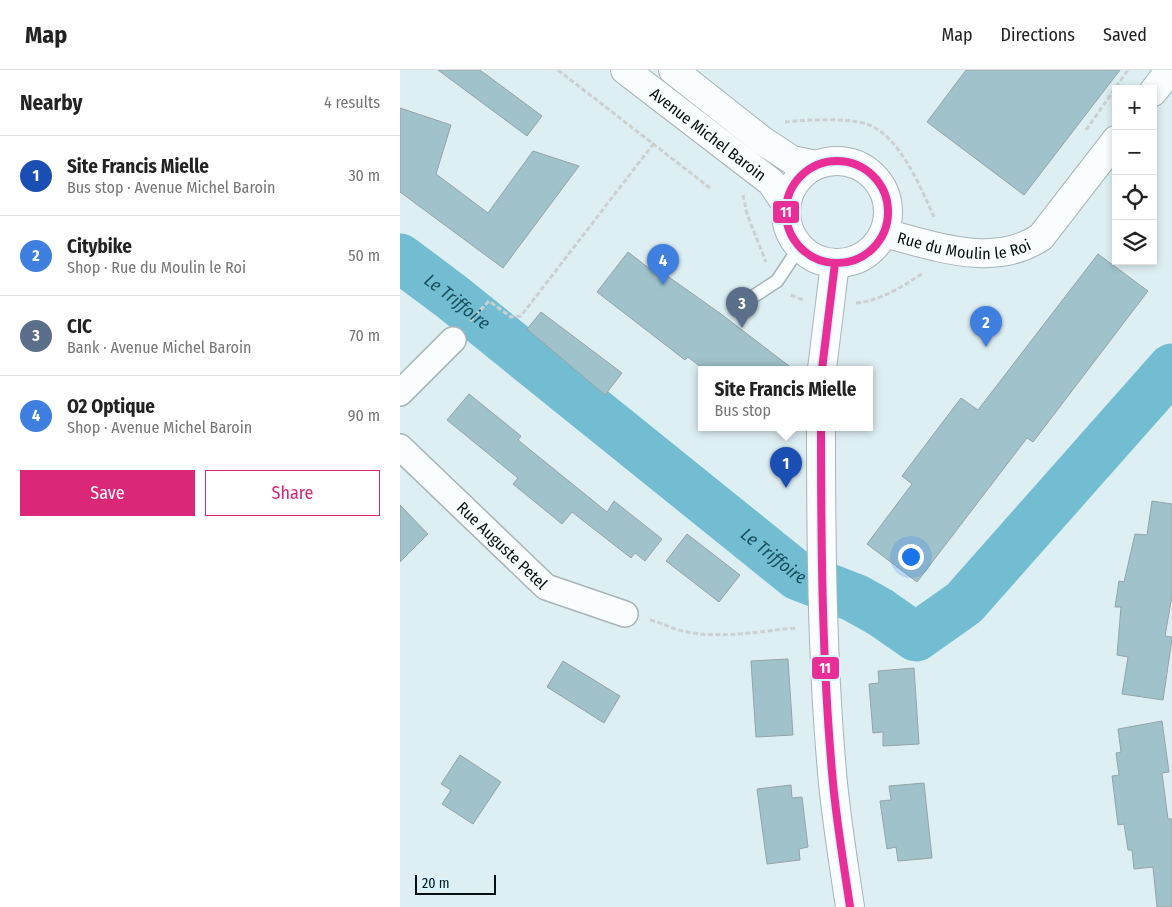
<!DOCTYPE html>
<meta charset="utf-8">
<style>
body{margin:0;font-family:"Fira Sans Condensed",sans-serif;background:#f2f2f2;color:#222}
.controls{position:absolute;right:15px;top:15px;display:grid;overflow:hidden;border-radius:0px;box-shadow:0 2px 8px #0003}
.controls button{width:45px;height:45px;display:grid;place-items:center;padding:0;border:0;border-bottom:1px solid #e0e0e0;background:#fff;color:#222;font:25px sans-serif}
.scale{position:absolute;left:15px;bottom:12px;width:81px;box-sizing:border-box;padding-left:5px;border:2px solid #051013;border-top:0;font-size:14px;line-height:18px;white-space:nowrap;color:#051013;-webkit-text-stroke:4px #d4f4fe;paint-order:stroke}
.you{position:absolute;left:510px;top:486px;width:18px;height:18px;margin:-12px;border:4px solid #fff;border-radius:50%;background:#1a73e8;box-shadow:0 0 0 8px #1a73e833}
.badge{display:grid;place-items:center;width:32px;height:32px;border-radius:50%;background:#db2777;color:#fff;font-size:16px;font-weight:700}
.pin{position:absolute;translate:-50% -41px;filter:drop-shadow(0 1px 2px #0008)}
.pin::after{content:'';position:absolute;top:26px;width:18px;height:15px;background:inherit;clip-path:polygon(0 0,100% 0,50% 100%)}
.popup{position:absolute;left:298px;top:296px;width:175px;height:65px;box-sizing:border-box;display:grid;place-content:center;border-radius:0px;background:#fff;filter:drop-shadow(0 1px 4px #0005);font-size:16px;white-space:nowrap;color:#767676}
.popup b{font-size:19px;color:#222}
.popup::after{content:'';position:absolute;left:50%;top:100%;margin-left:-10px;border:10px solid transparent;border-top-color:#fff}
.list{margin:0;padding:0;list-style:none}
h2{display:flex;justify-content:space-between;align-items:center;height:65px;margin:0;padding:0 20px;font-size:21px}
h2 small{font-size:16px;font-weight:400;color:#767676}
.list li{display:grid;grid-template-columns:32px 1fr auto;gap:15px;align-items:center;box-sizing:border-box;height:80px;padding:0 20px;border-top:1px solid #e0e0e0}
.list b{display:block;font-size:19px;white-space:nowrap}
.list p{margin:0;font-size:16px;white-space:nowrap;color:#767676}
.list em{font-size:16px;font-style:normal;color:#767676}
.actions{display:flex;gap:10px;padding:15px 20px}
.actions a{flex:1;padding:11px 0;border:1px solid #db2777;border-radius:0px;text-align:center;font-size:18px;color:#db2777}
.actions .main{background:#db2777;color:#fff}
.icon{flex:none;width:28px;height:28px;fill:none;stroke:currentColor;stroke-width:2;stroke-linecap:round;stroke-linejoin:round}
.map{position:relative;flex:none;width:772px;height:837px;overflow:hidden}
header{display:flex;align-items:center;gap:30px;box-sizing:border-box;height:70px;padding:0 25px;background:#fff;border-bottom:1px solid #e0e0e0}
header strong{font-size:24px}
nav{display:flex;gap:28px;margin-inline-start:auto;font-size:18px}
main{display:flex}
aside{flex:1;background:#fff}
.map>svg:first-child{display:block}
.lines{fill:none;stroke-linecap:round;stroke-linejoin:round}
.river{stroke:#72bdd1;stroke-width:49}
.building{fill:#9fc2cb;stroke:#96a3a7}
.service-casing{stroke:#a7b4b9;stroke-width:15}
.minor-casing{stroke:#a7b4b9;stroke-width:28}
.tertiary-casing{stroke:#a7b4b9;stroke-width:30}
.path{stroke:#cbd0d1;stroke-width:3;stroke-dasharray:5 2.5;stroke-linecap:butt}
.service{stroke:#fafdfd;stroke-width:12}
.minor{stroke:#fafdfd;stroke-width:25}
.tertiary{stroke:#fafdfd;stroke-width:28}
.bus-1-casing{stroke:#d4f4fe;stroke-width:11}
.bus-1{stroke:#e92e97;stroke-width:8}
.labels{text-anchor:middle;stroke-width:5;stroke-linejoin:round;paint-order:stroke}
.street-label{font-size:16px;fill:#051013;stroke:#d4f4fe}
.water-label{font-size:18px;font-style:italic;fill:#195160;stroke:#d4f4fe}
.line-badge{stroke:#d4f4fe;stroke-width:2}
.badge-label{font-size:14px;text-anchor:middle;font-weight:bold;fill:#fff}
</style>
<header>
<strong>Map</strong>
<nav><a>Map</a><a>Directions</a><a>Saved</a></nav>
</header>
<main>
<aside>
<h2>Nearby<small>4 results</small></h2>
<ul class="list">
<li><span class="badge" style="background:#1a4fb4">1</span><div><b>Site Francis Mielle</b><p>Bus stop · Avenue Michel Baroin</p></div><em>30 m</em></li>
<li><span class="badge" style="background:#3f7fe0">2</span><div><b>Citybike</b><p>Shop · Rue du Moulin le Roi</p></div><em>50 m</em></li>
<li><span class="badge" style="background:#5c6f8a">3</span><div><b>CIC</b><p>Bank · Avenue Michel Baroin</p></div><em>70 m</em></li>
<li><span class="badge" style="background:#3f7fe0">4</span><div><b>O2 Optique</b><p>Shop · Avenue Michel Baroin</p></div><em>90 m</em></li>
</ul>
<div class="actions"><a class="main">Save</a><a>Share</a></div>
</aside>
<div class="map">
<svg width="772" height="837" viewBox="0 0 772 837">
<rect width="100%" height="100%" fill="#deeff4"/>
<g class="lines">
<!-- river -->
<path class="river" id="s1" d="M0,188l52,39 346,279 57,22 25,14 36,25 48,-34 208,-235"/>
</g>
<!-- building -->
<path class="building" d="M38,0h42l62,46 -15,20z
M566,0h154l-96,125 -97,-73z
M0,38l51,17 -15,49 52,39 45,-62 46,15 -76,102 -103,-76z
M228,182l35,27 3,-4 55,39 72,55h-90l-15,-12 -3,3 -88,-68z
M698,184l50,37 -115,151 -6,-4 -110,144 -50,-38 45,-60 -10,-8 59,-78 17,12z
M141,242l81,61 -17,22 -78,-66z
M69,324l52,42 -3,4 89,72 7,-11 48,38 -17,22 -10,-8 -4,5 -59,-46 -10,12 -49,-40 5,-6 -71,-58z
M752,431l20,3v92l-7,40 7,1v2l-9,61 -41,-6 6,-37 -11,-2 4,-48h-6l4,-26 5,1 11,-48 12,1z
M0,435l28,29 -28,28z
M287,464l53,41 -21,27 -53,-41z
M388,589l5,76 -37,2 -5,-76z
M163,591l57,35 -16,27 -57,-36z
M514,598l5,76 -36,2v-14l-10,1 -4,-49 10,-1 -1,-12z
M762,651l7,51 -7,1 6,46h4v88h-15l-4,-40 -19,2 -2,-19h-4l-4,-26 -6,1 -6,-49 7,-1 -3,-22 5,-1 -3,-23z
M60,685l41,27 -28,42 -31,-20 9,-14 -10,-6z
M524,713l8,75 -34,3 -2,-14 -9,2 -7,-48 11,-1 -2,-14z
M391,715l1,13 10,-1 6,50 -9,2 1,11 -33,4 -10,-75z"/>
<g class="lines">
<!-- service casing -->
<g class="service-casing">
<path id="service" d="M354,226l23,-15 22,-33"/>
</g>
<!-- minor casing -->
<g class="minor-casing">
<g id="minor">
<path d="M0,323l53,-53"/>
<path id="s2" d="M0,377l146,140 79,27"/>
</g>
</g>
<!-- tertiary casing -->
<g class="tertiary-casing">
<g id="tertiary">
<path id="s3" d="M225,0l146,112 15,22"/>
<path d="M273,0l90,71 29,19 24,5"/>
<path d="M753,22l17,-22"/>
<circle cx="437" cy="142" r="51"/>
<path id="s4" d="M484,163c51,13 110,36 157,4l75,-97"/>
<path d="M422,299l13,-106"/>
<path d="M421,357c0,118 1,238 12,356 4,41 11,83 17,124"/>
</g>
</g>
<!-- path -->
<path class="path" d="M158,0l152,118
M385,52c22,-2 64,-5 84,3 31,12 52,63 65,92
M686,60l42,-60
M343,125l4,19 19,48
M391,225l12,5
M456,233c24,-2 48,-17 67,-30
M70,251l19,-20 22,16 10,-1 133,-173
M250,550c13,3 24,10 37,12 37,7 72,-1 109,-4"/>
<!-- service -->
<use href="#service" class="service"/>
<!-- minor -->
<use href="#minor" class="minor"/>
<!-- tertiary -->
<use href="#tertiary" class="tertiary"/>
<!-- bus-1 casing -->
<g class="bus-1-casing">
<path id="bus-1" d="M386 142a51 51 0 1 1 102 0a51 51 0 1 1-102 0Z
M422,299l13,-106
M421,357c0,119 1,238 12,356 4,42 11,83 17,124"/>
</g>
<!-- bus-1 -->
<use href="#bus-1" class="bus-1"/>
</g>
<g class="labels">
<!-- street labels -->
<g class="street-label">
<text dy="6" stroke="none"><textPath href="#s3" startOffset="105">Avenue Michel Baroin</textPath></text>
<text dy="6" stroke="none"><textPath href="#s4" startOffset="82">Rue du Moulin le Roi</textPath></text>
<text dy="6" stroke="none"><textPath href="#s2" startOffset="142">Rue Auguste Petel</textPath></text>
</g>
<!-- water labels -->
<g class="water-label">
<text dy="6" stroke="none"><textPath href="#s1" startOffset="72">Le Triffoire</textPath></text>
<text dy="6" stroke="none"><textPath href="#s1" startOffset="478">Le Triffoire</textPath></text>
</g>
</g>
<g class="line-badge">
<rect x="372" y="130" width="28" height="24" rx="5" fill="#e92e97"/>
<rect x="411" y="586" width="29" height="24" rx="5" fill="#e92e97"/>
</g>
<g class="badge-label">
<text x="386" y="147">11</text>
<text x="425" y="603">11</text>
</g>
</svg>
<div class="controls">
<button>+</button>
<button>−</button>
<button><svg class="icon" aria-label="locate" viewBox="0 0 24 24"><circle cx="12" cy="12" r="6"/><path d="M12 2v4M12 18v4M2 12h4M18 12h4"/></svg></button>
<button><svg class="icon" aria-label="layers" viewBox="0 0 24 24"><path d="M12 4l9 5-9 5-9-5zM3 14l9 5 9-5"/></svg></button>
</div>
<div class="scale">20 m</div>
<div class="you"></div>
<div class="pin badge" style="left:386px;top:418px;background:#1a4fb4">1</div>
<div class="popup"><b>Site Francis Mielle</b>Bus stop</div>
<div class="pin badge" style="left:586px;top:277px;background:#3f7fe0">2</div>
<div class="pin badge" style="left:342px;top:258px;background:#5c6f8a">3</div>
<div class="pin badge" style="left:263px;top:215px;background:#3f7fe0">4</div>
</div>
</main>
